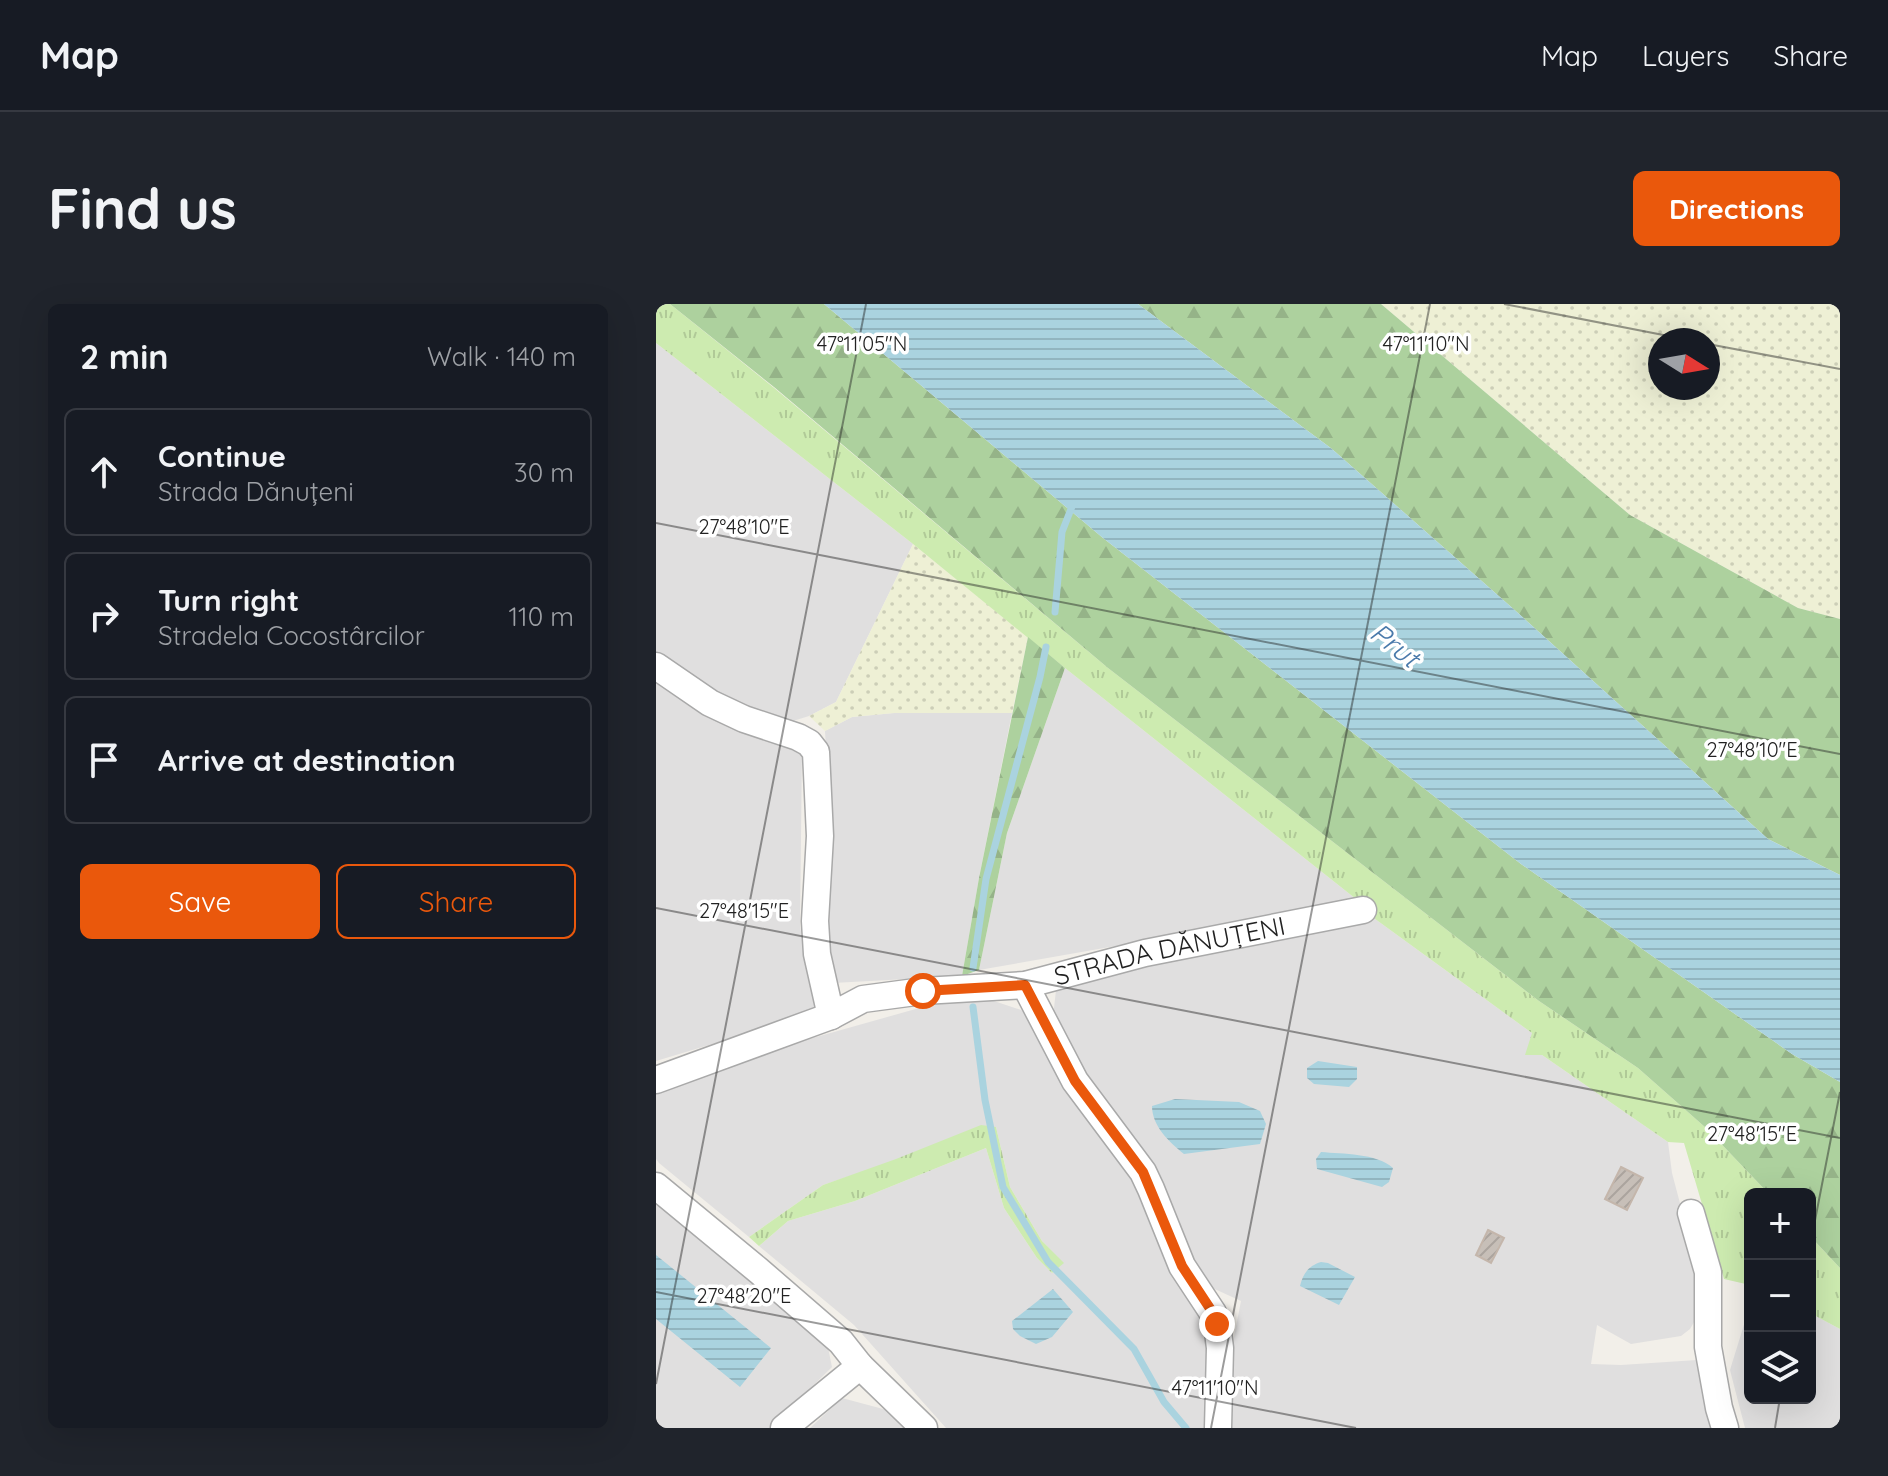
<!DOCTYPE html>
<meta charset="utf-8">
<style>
body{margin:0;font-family:Quicksand,sans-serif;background:#20242c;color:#f1f3f6}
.controls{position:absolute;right:24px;bottom:24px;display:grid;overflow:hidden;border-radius:12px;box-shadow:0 8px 32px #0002}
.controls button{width:72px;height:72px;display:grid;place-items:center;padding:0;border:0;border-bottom:2px solid #363941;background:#171b24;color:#f1f3f6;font:40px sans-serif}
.compass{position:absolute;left:992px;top:24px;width:72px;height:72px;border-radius:50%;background:#171b24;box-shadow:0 8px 32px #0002;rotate:101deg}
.stop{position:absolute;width:24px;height:24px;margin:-18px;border:6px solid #ea580c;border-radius:50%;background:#fff}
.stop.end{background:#ea580c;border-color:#fff;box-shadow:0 2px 8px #0008}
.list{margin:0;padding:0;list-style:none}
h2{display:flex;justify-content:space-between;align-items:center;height:104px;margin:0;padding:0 32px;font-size:34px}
h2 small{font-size:26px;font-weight:400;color:#9ea1a6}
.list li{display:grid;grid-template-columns:52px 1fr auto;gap:24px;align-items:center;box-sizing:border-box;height:128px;margin:0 16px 16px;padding:0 16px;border:2px solid #363941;border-radius:12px}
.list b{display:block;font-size:30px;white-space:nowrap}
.list p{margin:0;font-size:26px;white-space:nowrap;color:#9ea1a6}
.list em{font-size:26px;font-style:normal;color:#9ea1a6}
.actions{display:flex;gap:16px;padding:24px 32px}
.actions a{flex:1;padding:18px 0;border:2px solid #ea580c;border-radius:12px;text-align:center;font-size:28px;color:#ea580c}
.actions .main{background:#ea580c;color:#fff}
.icon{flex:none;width:44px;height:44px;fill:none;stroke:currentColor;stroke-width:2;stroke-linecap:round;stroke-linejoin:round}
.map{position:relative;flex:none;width:1184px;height:1124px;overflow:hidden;border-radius:12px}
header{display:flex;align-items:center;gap:48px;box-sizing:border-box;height:112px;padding:0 40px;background:#171b24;border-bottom:2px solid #363941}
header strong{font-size:38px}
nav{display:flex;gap:44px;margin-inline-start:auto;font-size:28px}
.intro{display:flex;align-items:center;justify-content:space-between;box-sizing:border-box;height:192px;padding:0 48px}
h1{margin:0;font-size:56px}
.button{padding:20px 36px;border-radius:12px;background:#ea580c;color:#fff;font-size:28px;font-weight:700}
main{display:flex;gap:48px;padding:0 48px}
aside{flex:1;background:#171b24;border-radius:12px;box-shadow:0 8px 32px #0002}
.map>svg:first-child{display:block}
.residential{fill:#e0dfdf}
.farmland{fill:url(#farmland-dots);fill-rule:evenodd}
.grass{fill:url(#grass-tufts)}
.forest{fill:url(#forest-firs)}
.water{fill:url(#water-rules)}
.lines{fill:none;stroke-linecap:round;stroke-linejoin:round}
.stream{stroke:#aad3df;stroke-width:7}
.building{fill:url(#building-hatch);stroke:#c4b6ab;stroke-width:2}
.minor-casing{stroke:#a9a9a9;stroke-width:29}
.minor{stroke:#fff;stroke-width:26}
.route{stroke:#ea580c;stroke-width:10}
.ticks{fill:none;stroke:#222;stroke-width:2;stroke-opacity:0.45}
.labels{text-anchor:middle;stroke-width:7;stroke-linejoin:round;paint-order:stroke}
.street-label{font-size:26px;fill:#222;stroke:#fff}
.water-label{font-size:28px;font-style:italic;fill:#4a7aab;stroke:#fff}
.ticks-label{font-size:20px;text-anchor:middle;fill:#222;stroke:#fff;stroke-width:7;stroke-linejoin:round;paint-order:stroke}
</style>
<header>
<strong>Map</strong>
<nav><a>Map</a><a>Layers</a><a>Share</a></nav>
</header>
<div class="intro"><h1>Find us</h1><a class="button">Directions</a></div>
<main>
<aside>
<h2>2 min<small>Walk · 140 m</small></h2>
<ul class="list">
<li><svg class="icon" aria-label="ahead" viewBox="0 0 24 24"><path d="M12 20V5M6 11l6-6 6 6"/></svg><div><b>Continue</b><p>Strada Dănuțeni</p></div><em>30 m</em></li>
<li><svg class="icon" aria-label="right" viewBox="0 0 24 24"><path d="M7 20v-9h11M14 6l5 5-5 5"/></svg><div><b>Turn right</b><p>Stradela Cocostârcilor</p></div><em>110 m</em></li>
<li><svg class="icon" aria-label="arrive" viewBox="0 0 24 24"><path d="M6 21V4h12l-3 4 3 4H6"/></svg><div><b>Arrive at destination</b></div></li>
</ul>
<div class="actions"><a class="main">Save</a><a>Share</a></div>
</aside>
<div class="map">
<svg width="1184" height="1124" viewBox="0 0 1184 1124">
<defs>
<pattern id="farmland-dots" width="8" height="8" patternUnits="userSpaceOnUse" patternTransform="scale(2)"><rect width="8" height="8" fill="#eef0d5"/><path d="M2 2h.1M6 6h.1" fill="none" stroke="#ccceb7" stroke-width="1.8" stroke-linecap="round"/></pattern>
<pattern id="grass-tufts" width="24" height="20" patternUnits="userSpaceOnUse" patternTransform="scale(2)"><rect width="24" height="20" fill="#cdebb0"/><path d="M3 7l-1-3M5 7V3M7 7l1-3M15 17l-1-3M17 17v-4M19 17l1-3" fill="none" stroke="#b0c997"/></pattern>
<pattern id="forest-firs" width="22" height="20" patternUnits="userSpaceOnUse" patternTransform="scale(2)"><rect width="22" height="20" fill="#add19e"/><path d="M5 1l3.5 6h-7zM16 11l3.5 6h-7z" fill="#95b388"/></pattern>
<pattern id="water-rules" width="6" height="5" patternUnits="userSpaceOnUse" patternTransform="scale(2)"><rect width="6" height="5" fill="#aad3df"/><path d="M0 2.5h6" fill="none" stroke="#92b5bf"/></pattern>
<pattern id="building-hatch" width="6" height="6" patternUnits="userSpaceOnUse" patternTransform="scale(2)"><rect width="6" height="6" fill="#c7bfb8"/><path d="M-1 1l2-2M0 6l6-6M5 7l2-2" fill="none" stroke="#aba49e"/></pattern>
</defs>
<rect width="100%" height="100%" fill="#f2efe9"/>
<!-- residential -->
<path class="residential" d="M0,39l257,201 -77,158 -27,14 -16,5 -49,-11 -17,-7 -12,-13 -34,-16 -25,-19z
M409,364l296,235 -382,67 28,-137z
M0,376l146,69 -2,178 17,80 -62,24 -99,30z
M238,409h118l-33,165 -17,98 -129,7 -9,-69 7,-78 -6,-105 27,-14z
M715,612l161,117 10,22 126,87 4,31 23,87 8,47 -13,22 -9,7 -50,8 -34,-19 -6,39 30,1 76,-5 20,68h-494l5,-61 13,-66 -44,-20 -121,-206 -23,-58 4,-36z
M329,694l42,14 104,156 76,152 4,108h-265l-92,-103 -95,-79 29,-25 67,-20 131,-53 18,60 33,50 15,15 11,-10 -21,-22 -32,-54 -14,-60 -173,58 -74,52 -90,-74 -3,-4v-68l93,-35 195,-55z
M0,894l170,140 6,29 -62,61h-114z
M1094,1001v93h60v-85l30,16v99h-95l-15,-58z
M186,1094l56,15 14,15h-102z"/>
<!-- farmland -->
<path class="farmland" d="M725,0h459v315l-42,-11 -168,-93zM1004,36h48v48h-48z
M257,240l115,93 -16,76h-118l-42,4 -27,14 -16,-15 27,-14z"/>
<!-- grass -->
<path class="grass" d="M0,0h14l103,83 335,281 431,333 99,67 68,60 63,66h-19v91l-26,-6 -40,-136 -16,-1 -126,-87h-17l7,-22 -161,-117 -10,-13 -296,-235 -152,-124 -257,-201z
M325,821l15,2 14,60 32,54 22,22 -12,10 -15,-15 -33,-50 -18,-60 -131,53 -67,20 -29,25 -10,-9 74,-52 73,-26z
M1154,932l30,32v61l-30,-16z"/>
<!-- forest -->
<path class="forest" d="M14,0h154l279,234 418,326 271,190 48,28v186l-30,-32v-42h-41l-63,-66 -68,-60 -99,-67 -431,-333 -334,-281z
M482,0h243l249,211 168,93 42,11v256l-72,-36 -250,-226 -186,-164z
M372,333l37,31 -58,165 -28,137 -17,6 17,-98z"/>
<!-- water -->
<path class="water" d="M168,0h314l194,145 186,164 250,226 72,36v207l-48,-28 -271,-190 -418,-326z
M662,757l39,6v12l-8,8 -35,-3 -7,-6v-10z
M519,795l64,3 21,9 6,13 -6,20 -76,10c-15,-12 -32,-28 -32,-48z
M665,848c22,2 55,1 72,16l-4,14 -7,5 -65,-18 -1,-10z
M0,951l115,93 -31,39 -84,-68z
M665,958l7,1 27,14 -16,28 -39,-19c3,-12 8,-20 21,-24z
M397,985l20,23 -21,25 -16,7 -16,-8 -7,-7 -1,-8z"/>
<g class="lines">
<!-- stream -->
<path class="stream" d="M399,308l7,-80 11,-28
M317,664l13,-89 54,-202 6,-30
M317,703l12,93 18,87 45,75 86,87 30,53 22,26"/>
</g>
<!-- building -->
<path class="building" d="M965,863l22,11 -16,32 -22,-11z
M832,926l16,8 -13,25 -15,-8z"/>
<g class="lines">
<!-- minor casing -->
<g class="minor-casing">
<g id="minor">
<path d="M0,362l54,37 34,16 54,18 11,6 7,9 4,84 -5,85 2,33 14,62"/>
<path d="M369,681l50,96 68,91 8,17 31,77 31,47 4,11 3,24 -2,80"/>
<path id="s1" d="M0,776l175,-64 32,-17 60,-8 102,-6 120,-32 218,-43"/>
<path d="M0,882l103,85 82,71 19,24 64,62"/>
<path d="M1035,909l17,59v75l11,61 6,20"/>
<path d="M128,1124l76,-62"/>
</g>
</g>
<!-- minor -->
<use href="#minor" class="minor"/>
</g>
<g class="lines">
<!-- route -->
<path class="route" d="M267,687l102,-6 50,96 68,91 39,94 31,47 4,11"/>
</g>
<!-- ticks -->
<path class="ticks" d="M848,0l185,36M1052,40l132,25M0,219l1184,231M0,604l1184,230M1154,942l30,-154M0,988l700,136M0,1080l210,-1080M555,1124l219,-1124M1119,1124l5,-30"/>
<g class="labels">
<!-- street labels -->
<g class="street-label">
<text dy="9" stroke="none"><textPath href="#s1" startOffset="534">STRADA DĂNUȚENI</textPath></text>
</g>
<!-- water labels -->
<g class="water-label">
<text transform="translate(739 341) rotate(38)" y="10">Prut</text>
</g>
</g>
<g class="ticks-label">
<text x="206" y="47">47°11'05"N</text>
<text x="770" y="47">47°11'10"N</text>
<text x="88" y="230">27°48'10"E</text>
<text x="1096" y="453">27°48'10"E</text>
<text x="88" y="614">27°48'15"E</text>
<text x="1096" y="837">27°48'15"E</text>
<text x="88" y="999">27°48'20"E</text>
<text x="559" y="1091">47°11'10"N</text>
</g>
</svg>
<div class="controls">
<button>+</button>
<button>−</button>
<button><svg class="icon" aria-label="layers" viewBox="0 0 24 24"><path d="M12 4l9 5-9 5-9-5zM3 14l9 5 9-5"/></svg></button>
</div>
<svg class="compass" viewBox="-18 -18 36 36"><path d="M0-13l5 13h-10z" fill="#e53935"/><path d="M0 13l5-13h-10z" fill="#9ea1a6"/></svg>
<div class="stop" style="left:267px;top:687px"></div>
<div class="stop end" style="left:561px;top:1020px"></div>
</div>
</main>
